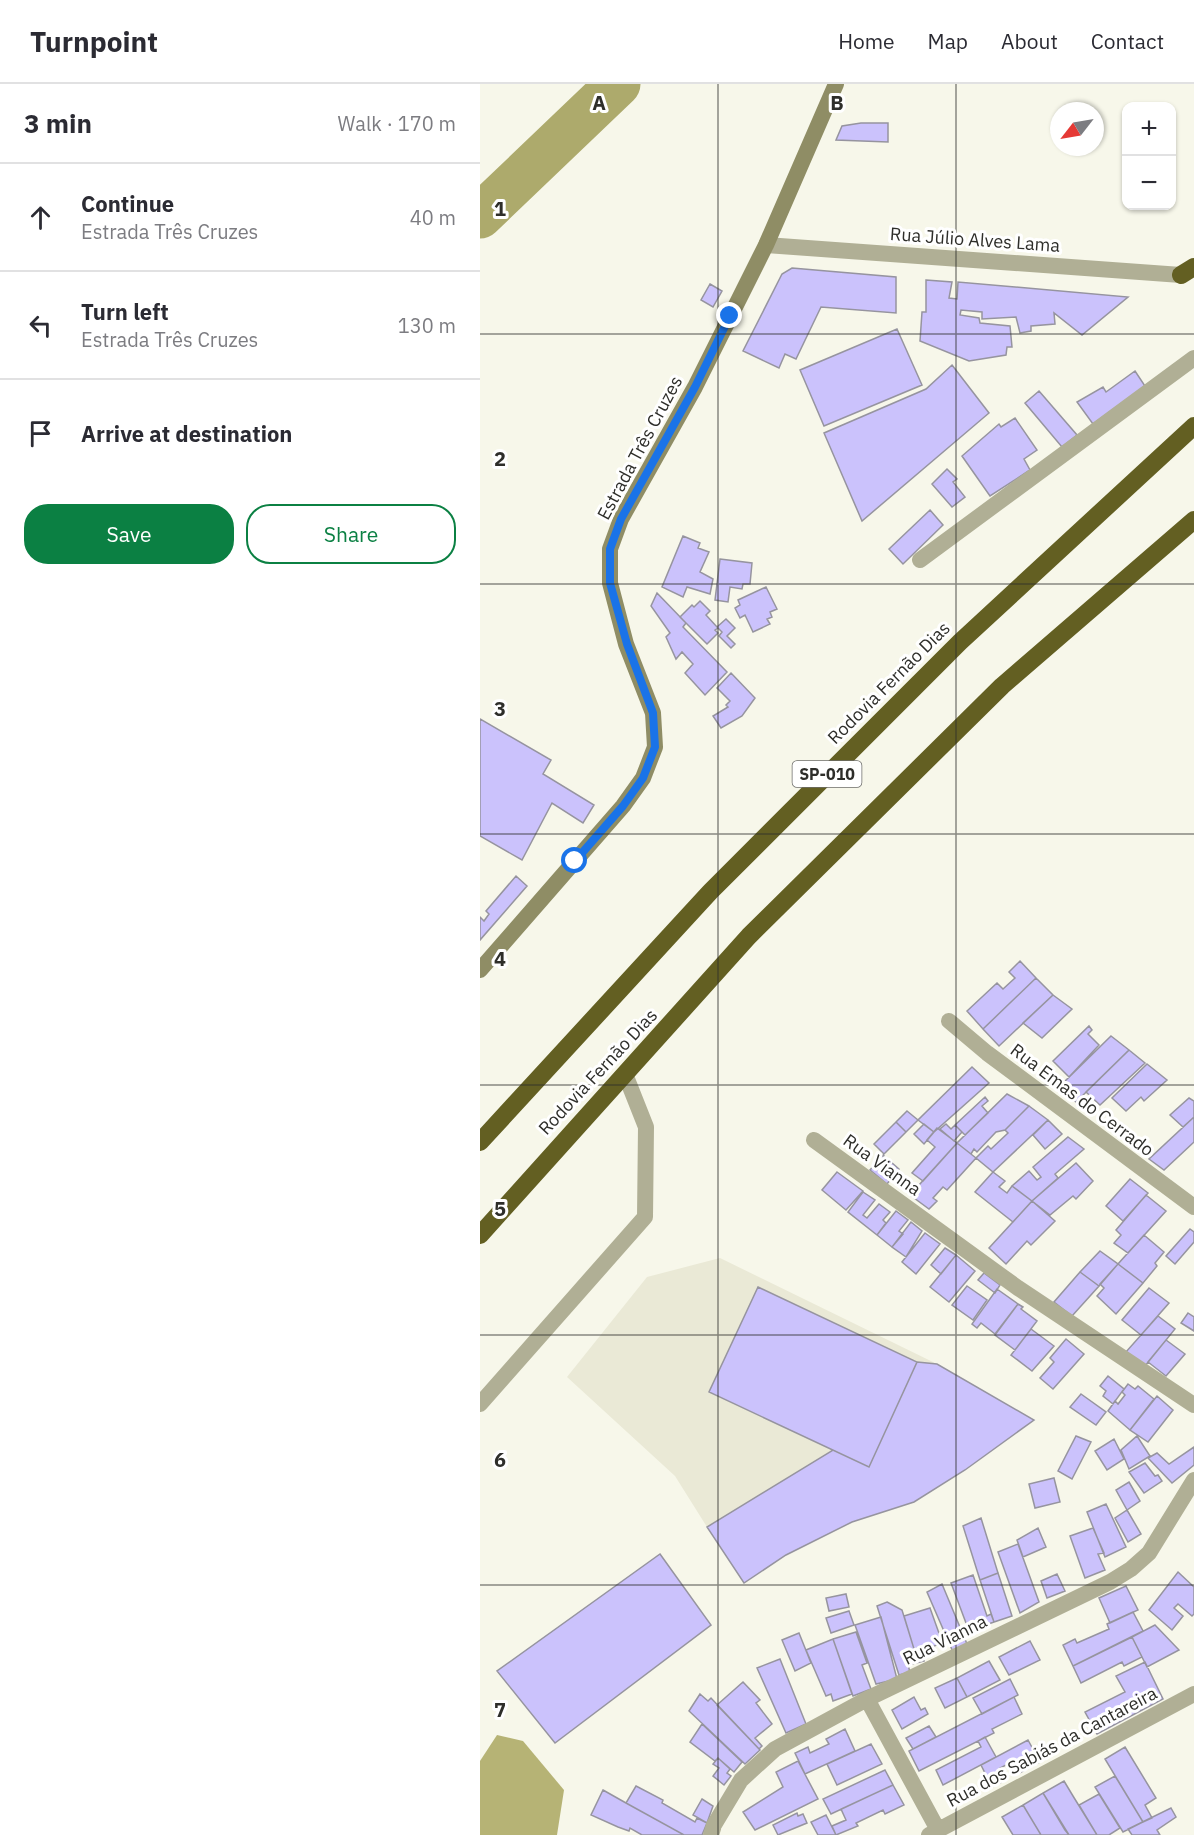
<!DOCTYPE html>
<meta charset="utf-8">
<style>
body{margin:0;font-family:"IBM Plex Sans",sans-serif;background:#f7f7f7;color:#2b2b33}
.controls{position:absolute;right:18px;top:18px;display:grid;overflow:hidden;border-radius:12px;box-shadow:0 2px 4px #0004}
.controls button{width:54px;height:54px;display:grid;place-items:center;padding:0;border:0;border-bottom:2px solid #e1e1e2;background:#fff;color:#2b2b33;font:30px sans-serif}
.compass{position:absolute;left:570px;top:18px;width:54px;height:54px;border-radius:50%;background:#fff;box-shadow:0 2px 4px #0004;rotate:239deg}
.stop{position:absolute;width:18px;height:18px;margin:-14px;border:4px solid #1a73e8;border-radius:50%;background:#fff}
.stop.end{background:#1a73e8;border-color:#fff;box-shadow:0 2px 6px #0008}
.list{margin:0;padding:0;list-style:none}
h2{display:flex;justify-content:space-between;align-items:center;height:78px;margin:0;padding:0 24px;font-size:26px}
h2 small{font-size:20px;font-weight:400;color:#7c7c81}
.list li{display:grid;grid-template-columns:39px 1fr auto;gap:18px;align-items:center;box-sizing:border-box;height:108px;padding:0 24px;border-top:2px solid #e1e1e2}
.list b{display:block;font-size:22px;white-space:nowrap}
.list p{margin:0;font-size:20px;white-space:nowrap;color:#7c7c81}
.list em{font-size:20px;font-style:normal;color:#7c7c81}
.actions{display:flex;gap:12px;padding:18px 24px}
.actions a{flex:1;padding:14px 0;border:2px solid #0b8043;border-radius:24px;text-align:center;font-size:21px;color:#0b8043}
.actions .main{background:#0b8043;color:#fff}
.icon{flex:none;width:33px;height:33px;fill:none;stroke:currentColor;stroke-width:2;stroke-linecap:round;stroke-linejoin:round}
.map{position:relative;flex:none;width:714px;height:1751px;overflow:hidden}
header{display:flex;align-items:center;gap:36px;box-sizing:border-box;height:84px;padding:0 30px;background:#fff;border-bottom:2px solid #e1e1e2}
header strong{font-size:28px}
nav{display:flex;gap:33px;margin-inline-start:auto;font-size:21px}
main{display:flex}
aside{flex:1;background:#fff}
.map>svg:first-child{display:block}
.built{fill:#eae9d6}
.forest{fill:#b6b375}
.lines{fill:none;stroke-linecap:round;stroke-linejoin:round}
.river{stroke:#adaa6c;stroke-width:45}
.building{fill:#cbc2fc;stroke:#96949f;stroke-width:1.5}
.minor{stroke:#b0af95;stroke-width:16}
.tertiary{stroke:#b0af95;stroke-width:16}
.secondary{stroke:#8f8d65;stroke-width:16}
.motorway{stroke:#635f22;stroke-width:18}
.route{stroke:#1a73e8;stroke-width:8}
.grid{fill:none;stroke:#2e2e2a;stroke-width:1.5;stroke-opacity:0.55}
.labels{text-anchor:middle;stroke-width:6;stroke-linejoin:round;paint-order:stroke}
.shield{fill:#fff;stroke:#6d6d6a;stroke-width:1.5}
.shield-label{font-size:16px;font-weight:bold;fill:#2e2e2a}
.street-label{font-size:18px;fill:#2e2e2a;stroke:#fff}
.grid-label{font-size:20px;text-anchor:middle;font-weight:bold;fill:#2e2e2a;stroke:#fff;stroke-width:6;stroke-linejoin:round;paint-order:stroke}
</style>
<header>
<strong>Turnpoint</strong>
<nav><a>Home</a><a>Map</a><a>About</a><a>Contact</a></nav>
</header>
<main>
<aside>
<h2>3 min<small>Walk · 170 m</small></h2>
<ul class="list">
<li><svg class="icon" aria-label="ahead" viewBox="0 0 24 24"><path d="M12 20V5M6 11l6-6 6 6"/></svg><div><b>Continue</b><p>Estrada Três Cruzes</p></div><em>40 m</em></li>
<li><svg class="icon" aria-label="left" viewBox="0 0 24 24"><path d="M17 20v-9H6M10 6l-5 5 5 5"/></svg><div><b>Turn left</b><p>Estrada Três Cruzes</p></div><em>130 m</em></li>
<li><svg class="icon" aria-label="arrive" viewBox="0 0 24 24"><path d="M6 21V4h12l-3 4 3 4H6"/></svg><div><b>Arrive at destination</b></div></li>
</ul>
<div class="actions"><a class="main">Save</a><a>Share</a></div>
</aside>
<div class="map">
<svg width="714" height="1751" viewBox="0 0 714 1751">
<rect width="100%" height="100%" fill="#f7f7ea"/>
<!-- built -->
<path class="built" d="M240,1174l217,106 28,106 -51,32 -62,20 -66,32 -79,-27 -32,-51 -108,-99 80,-100z"/>
<!-- forest -->
<path class="forest" d="M17,1651l26,6 41,49 -7,45h-77v-74z"/>
<g class="lines">
<!-- river -->
<path class="river" d="M0,132l138,-132"/>
</g>
<!-- building -->
<path class="building" d="M381,39h27v19l-52,-2 6,-14z
M312,184l104,9v36l-75,-6 -25,52 -11,-5 -6,14 -36,-17 39,-77z
M446,196l26,2 -3,16 8,1 1,-17 170,15 -46,38 -28,-22 1,11 -24,2v5l-11,2 -4,-16 -34,2v-7l-21,-2 -1,5 19,3 1,5 30,3 2,21h-5l-1,8 -37,6 -49,-20 2,-29h4z
M230,200l12,7 -9,16 -12,-7z
M417,245l25,56 -98,41 -24,-56z
M472,281l37,48 -127,108 -38,-88 102,-44z
M655,287l10,15 -52,38 -16,-22 26,-15 3,5z
M559,307l38,44 -15,12 -37,-44z
M535,334l22,32 -13,9 6,11 -40,26 -28,-40 37,-32 2,3z
M467,385l10,10 -4,3 12,15 -13,10 -20,-23z
M450,426l13,15 -40,39 -14,-15z
M203,452l17,7 -2,5 11,4 -9,20 13,7 -3,15 -23,-7 -4,10 -21,-10z
M240,475l32,4 -2,21h-7l-1,5 -12,-2 -2,15 -13,-2z
M286,503l11,22 -7,3 2,5 -5,2 3,5 -17,8 -8,-17 -5,3 -5,-10 5,-3 -2,-5z
M177,509l29,30 -3,4 44,45 -22,23 -20,-22 8,-9 -11,-12 -6,7 -10,-22 4,-4 -19,-27z
M220,517l10,10 -4,4 12,13 -3,2 3,3 -11,11 -27,-27 12,-12 2,2z
M246,535l9,9 -8,8 8,8 -4,4 -12,-12 3,-4 -5,-5z
M251,589l24,25 -13,18 -21,12 -8,-12 15,-9 -2,-2 4,-4 -13,-13z
M0,635l71,41 -8,14 51,31 -11,18 -31,-20 -30,57 -42,-24z
M36,792l11,10 -47,54v-23l4,4 5,-7 -3,-3z
M540,877l16,17 -53,51 -16,-18 30,-28 6,6 12,-11 -6,-6z
M556,894l17,17 -54,51 -16,-17z
M573,911l19,14 -30,29 -19,-15z
M609,942l3,4 -4,4 11,11 -30,32 -16,-16z
M631,952l18,14 -53,52 -18,-14z
M649,966l16,13 -45,42 -14,-13z
M667,980l20,16 -23,21 -3,-4 -15,14 -14,-13z
M492,983l17,16 -55,49 -16,-12z
M527,1010l22,12 -24,24 -9,2 -19,20 -3,-3 -3,5 -14,-11z
M505,1013l3,4 -6,5 6,7 -23,22 -10,-10z
M709,1014l5,3v16l-11,10 -13,-12z
M549,1022l19,14 -55,52 -17,-14 12,-12 3,3 17,-16 -3,-3z
M427,1027l11,9 -12,12 -10,-10z
M714,1033v25l-30,28 -15,-11z
M568,1036l14,14 -17,15 -12,-14z
M416,1038l10,10 -22,22 -10,-10z
M444,1040l10,8 -10,12 -10,-10z
M466,1040l5,5 4,-4 7,7 -8,9 -14,-12z
M457,1044l20,15 -34,38 -11,-8 23,-26 -8,-7z
M588,1053l16,12 -29,25 3,4 -17,15 -9,8 -20,-15 17,-15 8,9 4,-3 -8,-10z
M477,1059l19,15 -29,32 -4,-3 -10,11 4,3 -8,8 -19,-14z
M403,1071l16,14 -12,15 -17,-14z
M596,1079l17,18 -17,18 -3,-3 -23,19 -18,-14z
M357,1088l26,19 -17,19 -24,-20z
M513,1088l12,9 -6,6 8,6 5,-7 20,15 -19,21 -38,-30z
M650,1095l18,14 -25,28 -17,-15z
M383,1108l12,8 -12,15 4,3 12,-14 11,8 -7,8 3,3 -9,12 -29,-23z
M666,1111l20,16 -38,42 -14,-10 7,-8 -5,-5z
M552,1117l23,20 -24,24 -4,-4 -21,23 -17,-16z
M416,1127l12,9 -9,11 4,3 -11,13 -15,-12z
M431,1138l11,9 -16,26 -14,-10z
M710,1145l4,3v10l-19,22 -9,-8z
M445,1149l15,11 -24,30 -14,-12z
M664,1151l20,17 -9,11 2,3 -14,17 -25,-19z
M465,1164l11,7 -15,19 -10,-9z
M620,1167l18,13 -19,22 -19,-14z
M476,1171l19,16 -26,31 -19,-15z
M638,1180l25,19 -27,31 -19,-18 7,-8 -4,-4z
M600,1188l19,14 -27,30 -18,-14z
M504,1189l16,12 -5,8 -17,-13z
M487,1202l20,14 -14,20 -21,-15z
M278,1203l159,75 -48,105 -160,-75z
M669,1204l20,15 -28,32 -19,-15z
M517,1205l21,15 -23,30 -14,-11 -4,5 -5,-4z
M538,1220l5,3 -2,2 16,12 -22,29 -20,-15z
M708,1229l6,4v14l-13,-8z
M678,1232l17,13 -30,37 -20,-13z
M551,1245l23,17 -22,25 -21,-16z
M586,1255l18,15 -31,35 -13,-11 14,-16 -4,-4z
M686,1256l19,14 -19,22 -18,-14z
M437,1278l20,2 97,56 -69,50 -51,32 -62,20 -66,33 -42,28 -37,-56 126,-77 36,17z
M628,1292l16,13 -11,15 -10,-8 3,-5 -6,-5z
M648,1300l7,5 3,-3 16,13 -24,31 -22,-19 7,-10 3,3 7,-9 -3,-3z
M601,1310l25,18 -10,13 -26,-18z
M677,1312l16,14 -25,32 -18,-12z
M596,1352l15,6 -19,37 -14,-8z
M657,1352l13,20 -21,13 -8,-19z
M634,1355l10,20 -17,11 -12,-19z
M714,1363v18l-22,18 -24,-25 9,-5 12,11z
M665,1379l10,13 3,-1 4,6 -18,12 -15,-21z
M574,1394l6,24 -25,6 -6,-24z
M649,1398l11,19 -13,9 -11,-20z
M626,1420l20,43 -21,10 -18,-45z
M647,1426l14,24 -13,8 -13,-24z
M501,1434l17,55 -18,7 -17,-54z
M558,1444l8,19 -23,10 -6,-17z
M613,1444l11,25 -6,1 7,16 -20,8 -15,-42z
M538,1460l21,58 -19,11 -22,-61z
M180,1470l51,71 -156,118 -58,-72z
M698,1488l16,15v27l-2,2 -14,-12 -4,4 9,8 -11,14 -23,-20z
M518,1489l14,43 -18,6 -14,-42z
M577,1490l8,17 -18,7 -6,-17z
M493,1491l14,41 4,-2 3,8 -25,9 -18,-48z
M462,1500l25,60 -14,8 -26,-60z
M646,1502l12,24 -28,13 -11,-25z
M366,1510l3,13 -20,4 -3,-13z
M407,1518l15,8 12,39 5,-1 5,13 -16,4 2,7 -11,3 -22,-69z
M450,1524l10,28 5,-2 3,7 -28,10 -1,-3 -5,1 -10,-33z
M369,1527l5,14 -23,8 -5,-15z
M653,1528l10,19 -70,35 -10,-21 12,-6 2,4 32,-14 -2,-5z
M401,1533l16,62 -21,5 -21,-59z
M675,1541l24,25 -32,17 -15,-30z
M376,1548l11,31 -5,2 9,24 -18,7 -20,-57z
M319,1549l12,30 -16,8 -13,-31z
M652,1553l10,20 -18,9 -2,-4 -41,21 -8,-17z
M353,1555l19,55 -19,7 -2,-7 -5,2 -20,-46z
M550,1557l10,19 -31,15 -10,-18z
M300,1575l26,65 -20,9 -29,-65z
M509,1577l11,19 -33,17 -10,-19z
M665,1578l18,37 -66,35 -12,-22 40,-20 -9,-16z
M477,1594l10,19 -22,11 -10,-20z
M530,1595l8,16 -36,19 -9,-16z
M263,1598l17,18 -4,3 16,21 -17,14 7,8 -3,3 -42,-44z
M220,1610l8,7 3,-3 49,52 -15,14 -56,-53z
M434,1613l7,13 4,-2 3,6 -26,15 -10,-19z
M534,1613l8,17 -30,15 2,4 -75,38 -10,-20z
M222,1640l40,38 -8,10 -16,-14 -3,3 -25,-19z
M449,1642l7,11 -23,12 -7,-11z
M365,1645l10,22 -50,23 -10,-21 13,-6 2,6 19,-9 -3,-5z
M505,1653l11,20 -53,28 -7,-15 45,-23 -3,-6z
M548,1656l12,22 -24,13 -6,-12 -10,5 6,12 -14,7 -11,-22z
M391,1660l11,20 -45,21 -10,-21z
M645,1663l31,51 -11,7 7,13 -9,4 -38,-63z
M238,1674l12,11 -3,4 4,3 -7,9 -11,-9 6,-8 -6,-4z
M318,1677l20,38 -63,31 -12,-18 40,-25 -7,-15z
M405,1686l8,15 -62,29 -8,-15z
M635,1692l28,46 -20,10 -28,-45z
M584,1697l9,15 24,39h-28l-26,-42z
M413,1701l11,20 -19,9 -2,-4 -27,13 2,3 -22,9 -4,-9 14,-6 -5,-11z
M156,1702l27,14 -1,3 33,19 2,-4 10,5 -5,12h-18l-58,-32z
M123,1706l23,13 58,32h-42l-12,-7 -1,3 -11,-4 -27,-12z
M563,1709l22,37 4,5h-28l-18,-30z
M619,1710l21,34 -11,7h-12l-18,-30z
M222,1715l11,7 -6,17 -14,-8z
M543,1721l18,30h-28l-11,-18z
M691,1724l5,9 -19,13 3,5h-28l-4,-6z
M317,1729l1,3 5,-2 4,9 -29,12 -5,-10z
M346,1731l10,20h-18l-7,-13z"/>
<g class="lines">
<!-- minor -->
<path class="minor" d="M440,476l274,-202
M469,937l38,32 207,154
M334,1056l204,148 176,117
M0,1320l165,-187 1,-90 -21,-53
M387,1615l71,131
M231,1751l3,-10 27,-45 34,-31 92,-50 243,-117 21,-13 18,-16 45,-73
M449,1751l265,-141"/>
<!-- tertiary -->
<path class="tertiary" d="M286,161l415,30"/>
<!-- secondary -->
<path class="secondary" d="M0,886l143,-164 20,-28 12,-31 -2,-34 -27,-69 -16,-61v-34l11,-30 74,-132 71,-142 70,-161"/>
<!-- motorway -->
<path class="motorway" d="M701,191l13,-8
M0,1058l230,-250 250,-250 234,-216
M0,1151l269,-299 253,-250 192,-166"/>
</g>
<g class="lines">
<!-- route -->
<path class="route" d="M95,777l48,-55 20,-28 12,-31 -2,-34 -26,-69 -17,-61v-34l11,-30 74,-132 35,-71"/>
</g>
<!-- grid -->
<path class="grid" d="M238,0v1751M476,0v1751M0,250h714M0,500h714M0,750h714M0,1001h714M0,1251h714M0,1501h714"/>
<g class="labels">
<!-- shield labels -->
<rect class="shield" x="312.5" y="677" width="69" height="26" rx="4.5"/>
<g class="shield-label">
<text x="347" y="696">SP-010</text>
</g>
<!-- street labels -->
<g class="street-label">
<text transform="translate(495 156) rotate(4)" y="6">Rua Júlio Alves Lama</text>
<text transform="translate(160 364) rotate(-62)" y="6">Estrada Três Cruzes</text>
<text transform="translate(409 599) rotate(-45)" y="6">Rodovia Fernão Dias</text>
<text transform="translate(118 988) rotate(-47)" y="6">Rodovia Fernão Dias</text>
<text transform="translate(602 1016) rotate(37)" y="6">Rua Emas do Cerrado</text>
<text transform="translate(402 1081) rotate(36)" y="6">Rua Vianna</text>
<text transform="translate(465 1556) rotate(-26)" y="6">Rua Vianna</text>
<text transform="translate(572 1663) rotate(-28)" y="6">Rua dos Sabiás da Cantareira</text>
</g>
</g>
<g class="grid-label">
<text x="119" y="26">A</text>
<text x="357" y="26">B</text>
<text x="20" y="132">1</text>
<text x="20" y="382">2</text>
<text x="20" y="632">3</text>
<text x="20" y="882">4</text>
<text x="20" y="1132">5</text>
<text x="20" y="1383">6</text>
<text x="20" y="1633">7</text>
</g>
</svg>
<div class="controls">
<button>+</button>
<button>−</button>
</div>
<svg class="compass" viewBox="-18 -18 36 36"><path d="M0-13l5 13h-10z" fill="#e53935"/><path d="M0 13l5-13h-10z" fill="#7c7c81"/></svg>
<div class="stop" style="left:95px;top:777px"></div>
<div class="stop end" style="left:250px;top:232px"></div>
</div>
</main>
